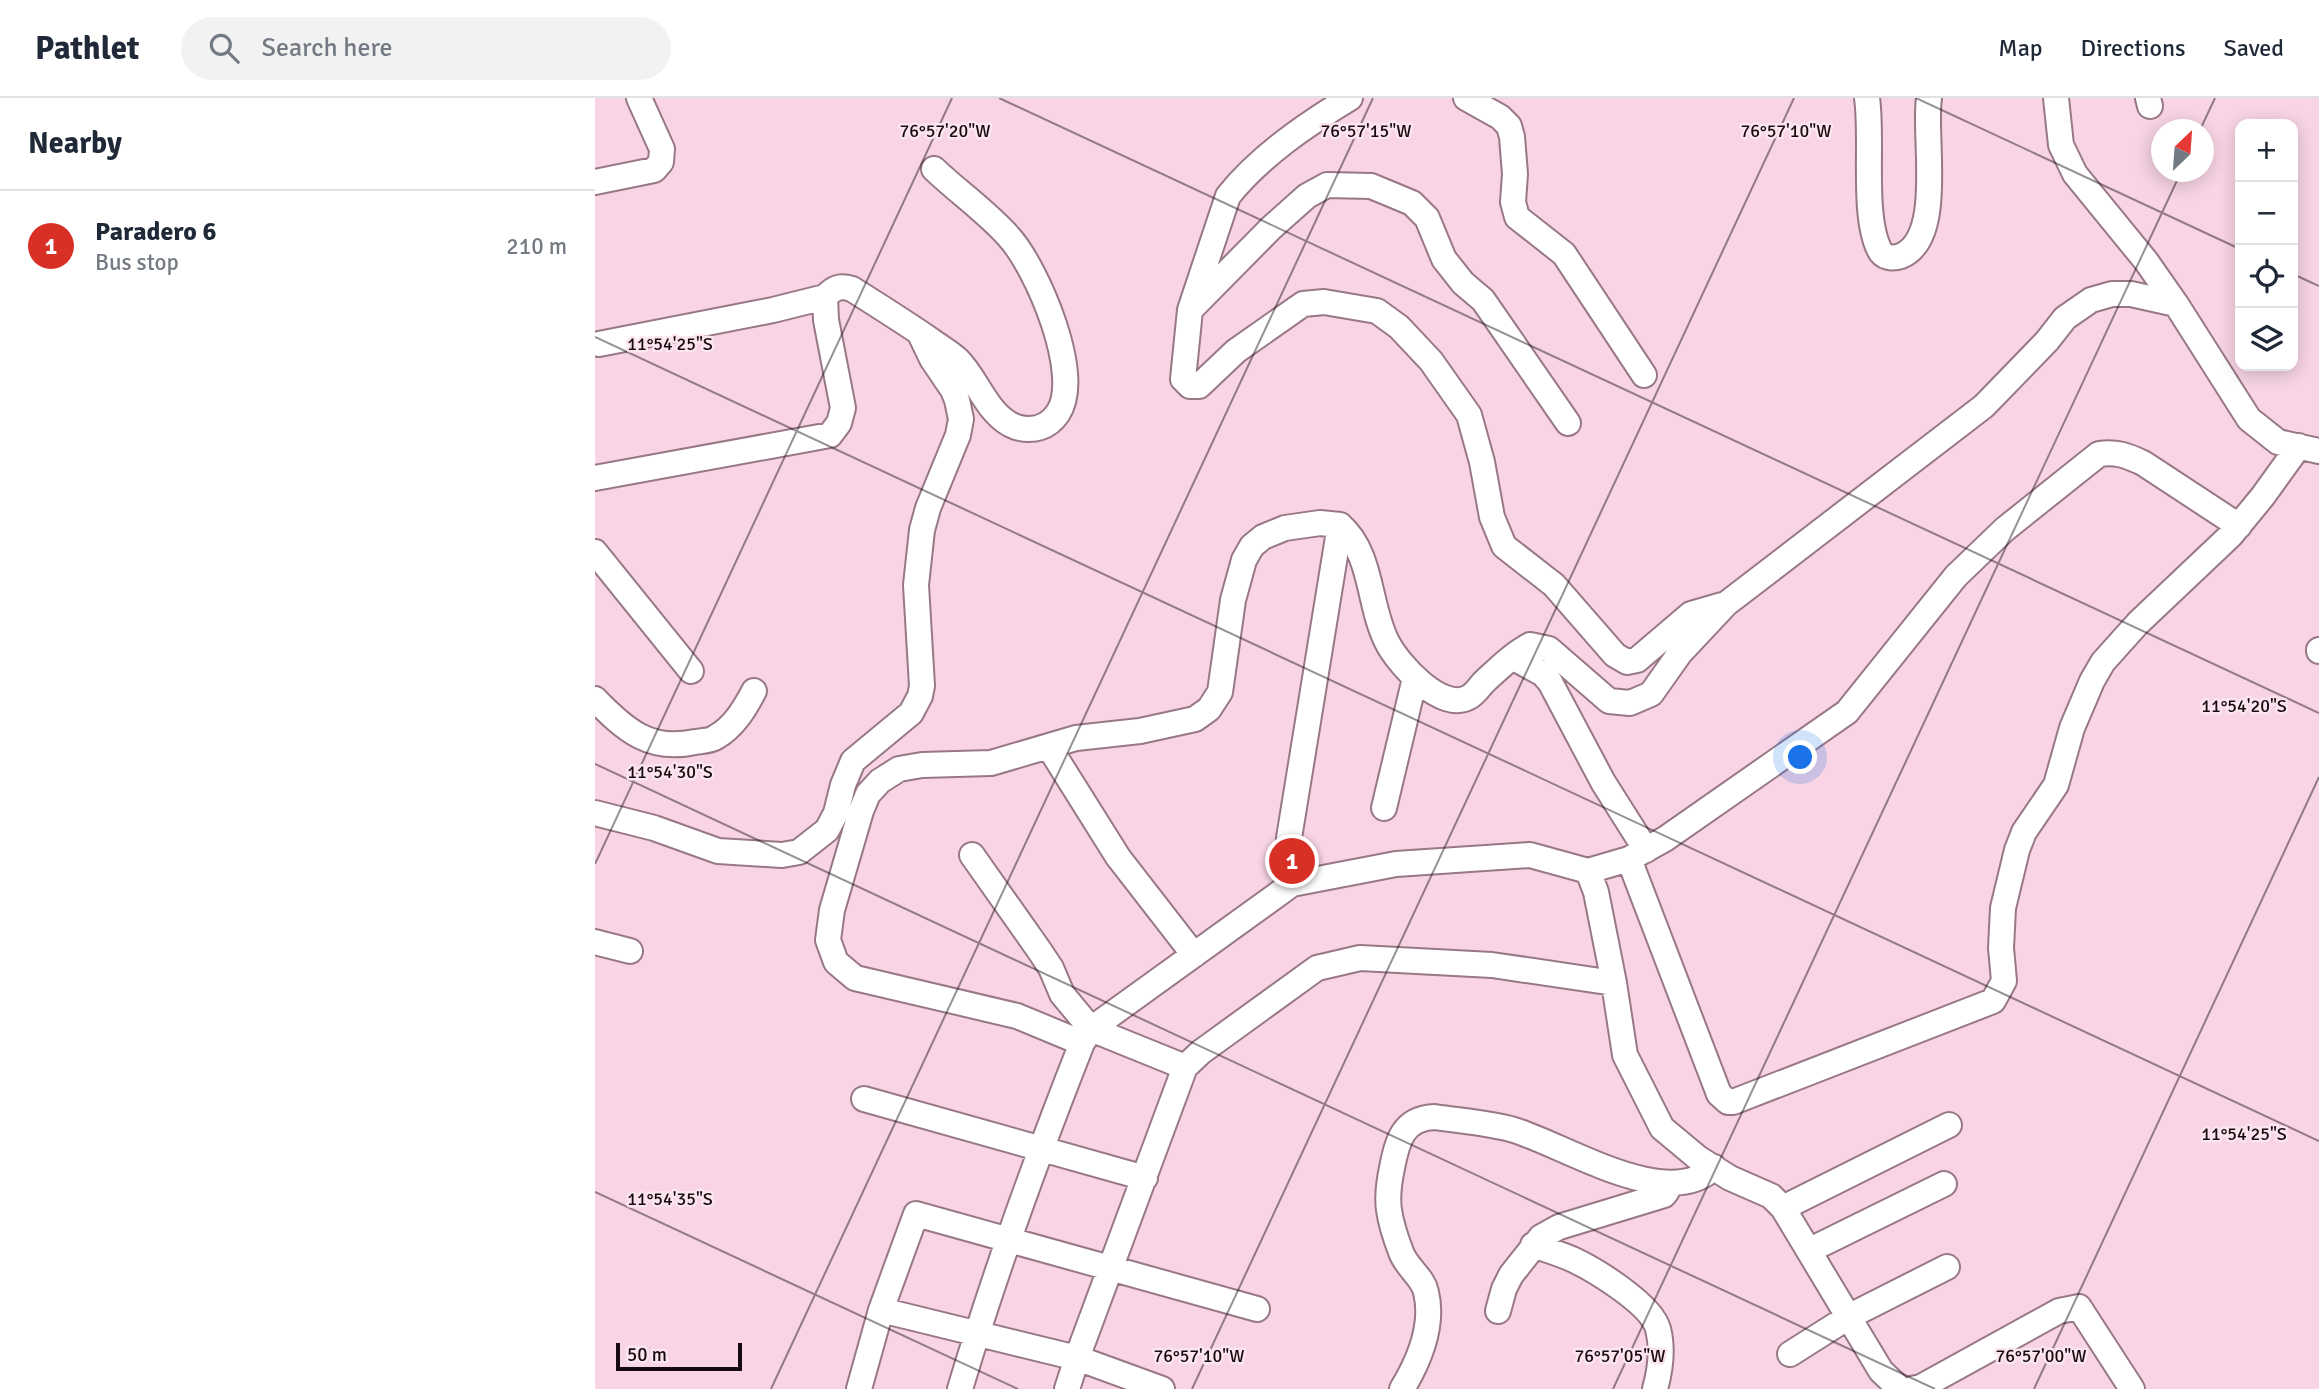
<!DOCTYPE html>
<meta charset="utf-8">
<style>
body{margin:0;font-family:Signika,sans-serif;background:#f2f2f3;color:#1f2937}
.controls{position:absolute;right:21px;top:21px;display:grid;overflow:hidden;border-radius:14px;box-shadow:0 4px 18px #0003}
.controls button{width:63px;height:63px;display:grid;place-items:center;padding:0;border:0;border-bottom:2px solid #e0e1e3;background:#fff;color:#1f2937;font:35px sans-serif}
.compass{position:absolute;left:1556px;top:21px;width:63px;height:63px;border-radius:50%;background:#fff;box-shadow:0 4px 18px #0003;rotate:25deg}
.scale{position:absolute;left:21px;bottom:18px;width:126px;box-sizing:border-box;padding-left:7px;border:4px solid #170b11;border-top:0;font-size:19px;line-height:24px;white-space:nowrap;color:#170b11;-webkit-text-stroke:5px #fce5ef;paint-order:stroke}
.you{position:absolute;left:1206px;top:660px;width:24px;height:24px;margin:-18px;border:5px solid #fff;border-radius:50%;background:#1a73e8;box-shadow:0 0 0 10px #1a73e833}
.badge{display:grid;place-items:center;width:46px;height:46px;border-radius:50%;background:#d93025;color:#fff;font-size:23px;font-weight:700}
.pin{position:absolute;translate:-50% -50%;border:4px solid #fff;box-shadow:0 2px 7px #0006}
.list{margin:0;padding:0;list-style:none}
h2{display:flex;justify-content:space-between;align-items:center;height:91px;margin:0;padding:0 28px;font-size:30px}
h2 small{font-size:23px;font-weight:400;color:#747a83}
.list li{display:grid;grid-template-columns:46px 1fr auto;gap:21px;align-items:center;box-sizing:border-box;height:112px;padding:0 28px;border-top:2px solid #e0e1e3}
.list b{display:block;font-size:26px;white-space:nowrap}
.list p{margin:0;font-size:23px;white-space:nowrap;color:#747a83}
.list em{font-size:23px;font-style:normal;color:#747a83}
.icon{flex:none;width:38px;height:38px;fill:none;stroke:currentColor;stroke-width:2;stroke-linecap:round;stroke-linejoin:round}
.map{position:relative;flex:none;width:1724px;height:1291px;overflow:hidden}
header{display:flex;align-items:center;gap:42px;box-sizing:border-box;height:98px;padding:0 35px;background:#fff;border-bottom:2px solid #e0e1e3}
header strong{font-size:33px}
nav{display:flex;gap:38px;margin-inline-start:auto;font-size:24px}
.search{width:490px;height:63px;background:#f2f2f3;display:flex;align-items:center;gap:18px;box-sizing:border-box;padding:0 24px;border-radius:38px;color:#747a83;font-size:26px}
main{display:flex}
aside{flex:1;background:#fff}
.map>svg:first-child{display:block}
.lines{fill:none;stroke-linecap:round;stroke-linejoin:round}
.minor-casing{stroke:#987886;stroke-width:28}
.minor{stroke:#fff;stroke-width:24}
.ticks{fill:none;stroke:#170b11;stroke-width:2;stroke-opacity:0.45}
.ticks-label{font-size:18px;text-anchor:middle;fill:#170b11;stroke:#fce5ef;stroke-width:5;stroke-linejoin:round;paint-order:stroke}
</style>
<header>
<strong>Pathlet</strong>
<div class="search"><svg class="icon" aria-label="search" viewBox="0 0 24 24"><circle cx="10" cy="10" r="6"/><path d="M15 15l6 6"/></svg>Search here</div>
<nav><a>Map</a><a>Directions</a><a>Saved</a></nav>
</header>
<main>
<aside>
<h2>Nearby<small></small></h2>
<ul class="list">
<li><span class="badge">1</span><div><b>Paradero 6</b><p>Bus stop</p></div><em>210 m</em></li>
</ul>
</aside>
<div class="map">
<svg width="1724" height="1291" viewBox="0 0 1724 1291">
<rect width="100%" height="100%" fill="#f8d4e4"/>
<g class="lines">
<!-- minor casing -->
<g class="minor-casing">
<path id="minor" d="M755,0c-43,26 -90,58 -122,98l-38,114 -7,69 7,7h9l37,-35 67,-47 21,-2 53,9 22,16 32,34 38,54 13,47 10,55 12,29 50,39 61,70 12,7 10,-2 54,-46 31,-9
M871,0l34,19 9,9 3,11 3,37 -2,28 4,15 47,37 80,121
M1272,0c6,41 -5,116 12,151 4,9 13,10 22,7 44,-18 22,-120 28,-158
M1461,0l5,47 14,29 71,87 30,43 73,115 29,23 41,9
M1553,0l2,8
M0,84l59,-12 7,-8 1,-13 -23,-51
M598,209l78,-79 36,-32 20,-11 44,1 41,17 15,15 17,41 19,24 20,17 85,123
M4,246l174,-34 52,-13
M0,380l235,-43 9,-12 4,-15 -17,-88 -1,-23c9,-9 14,-12 27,-8 27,17 54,34 80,52 8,6 19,12 26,19 20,20 30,57 58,67 17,5 32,1 42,-14 25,-38 -21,-145 -49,-176 -22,-25 -51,-45 -75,-68
M0,454l96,119
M1724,552v1
M917,559l31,17 7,8 53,100 43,68
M0,601c30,31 55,53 100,43 6,-1 16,-1 21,-5 18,-10 29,-29 38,-46
M454,649l69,110 76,98
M789,710l31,-130
M0,715l59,15 64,23 64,4 17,-3 28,-22 9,-17 7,-28 10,-24 58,-48 9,-17 2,-10 -6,-101 6,-55 6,-22 30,-73 3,-16 -4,-19 -4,-10 -21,-31 -11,-23
M377,757l67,95 12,18 11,26 29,35 94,38 16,-15 116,-84 43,-10 132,7 122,18
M1034,761l90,235 9,8h5l260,-101 11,-20 -3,-33 2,-40 14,-58 7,-18 32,-47 16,-57 20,-47 11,-19 35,-39 93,-88 32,-39 36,-50
M993,773l8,21 18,91 11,72 37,73 36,30 32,20 41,18 12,12 98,163 19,18
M697,786l-3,-46 51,-313
M0,844l35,9
M487,945l-65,-27 -162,-38 -19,-16 -8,-22 4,-30 29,-99 7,-17 12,-13 19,-12 23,-4 69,-2 85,-25 64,-7 55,-12 14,-10 11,-17 13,-92 11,-40 8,-14 11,-9 22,-9 35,-5 20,2c33,29 28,80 47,117 11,22 55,71 82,55 6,-3 11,-11 15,-15 14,-13 29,-28 46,-37l19,4 60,52 21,2 21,-9 29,-41 46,-49 258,-198 63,-65 18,-23 26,-18 21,-6h19l45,10
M269,1001l281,79
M1188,1110l166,-83
M938,1147c14,5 28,9 41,15 23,11 78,45 84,69 5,19 2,42 -3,60
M1215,1152l134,-66
M286,1212l196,48 85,31
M903,1213l6,-22 7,-14 30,-38 18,-10 105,-32 3,-4 -1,-7
M1195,1256l60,-38 97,-49
M264,1291l22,-79 35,-96 341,95
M365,1291c35,-117 77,-232 122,-346l9,-14 201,-145 104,-20 134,-9 58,16 41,-12 36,-20 182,-127 109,-136 49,-47 94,-75c17,-3 29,2 44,9l96,63
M472,1291l10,-31 108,-291
M807,1291c17,-28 32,-64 24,-97 -3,-15 -20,-25 -25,-40 -5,-13 -10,-28 -12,-42 -2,-14 0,-28 3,-42 5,-27 11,-50 43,-51 26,4 54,6 79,13 50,15 155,83 200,37
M1317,1291l9,-2 138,-76 20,-4 53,82"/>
</g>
<!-- minor -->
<use href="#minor" class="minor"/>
</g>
<!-- ticks -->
<path class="ticks" d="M404,0l1320,615M1321,0l324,151M1605,32l15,-32M1698,176l26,12M0,239l1724,804M0,666l1340,625M0,766l357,-766M0,1094l423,197M176,1291l602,-1291M597,1291l602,-1291M1018,1291l568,-1217M1439,1291l285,-612"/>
<g class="ticks-label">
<text x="350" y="39">76°57'20"W</text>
<text x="771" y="39">76°57'15"W</text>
<text x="1191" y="39">76°57'10"W</text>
<text x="75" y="252">11°54'25"S</text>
<text x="1649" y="614">11°54'20"S</text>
<text x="75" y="680">11°54'30"S</text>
<text x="1649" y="1042">11°54'25"S</text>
<text x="75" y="1107">11°54'35"S</text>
<text x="604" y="1264">76°57'10"W</text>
<text x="1025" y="1264">76°57'05"W</text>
<text x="1446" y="1264">76°57'00"W</text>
</g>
</svg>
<div class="controls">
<button>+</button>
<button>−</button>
<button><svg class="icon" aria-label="locate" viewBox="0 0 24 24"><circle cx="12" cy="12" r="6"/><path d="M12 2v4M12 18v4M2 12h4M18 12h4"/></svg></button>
<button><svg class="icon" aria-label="layers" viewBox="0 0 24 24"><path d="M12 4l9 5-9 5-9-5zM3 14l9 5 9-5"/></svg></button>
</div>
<svg class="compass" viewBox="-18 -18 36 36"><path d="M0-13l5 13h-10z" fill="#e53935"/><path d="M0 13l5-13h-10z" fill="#747a83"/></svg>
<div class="scale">50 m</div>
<div class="you"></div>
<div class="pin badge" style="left:697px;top:763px">1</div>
</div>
</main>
